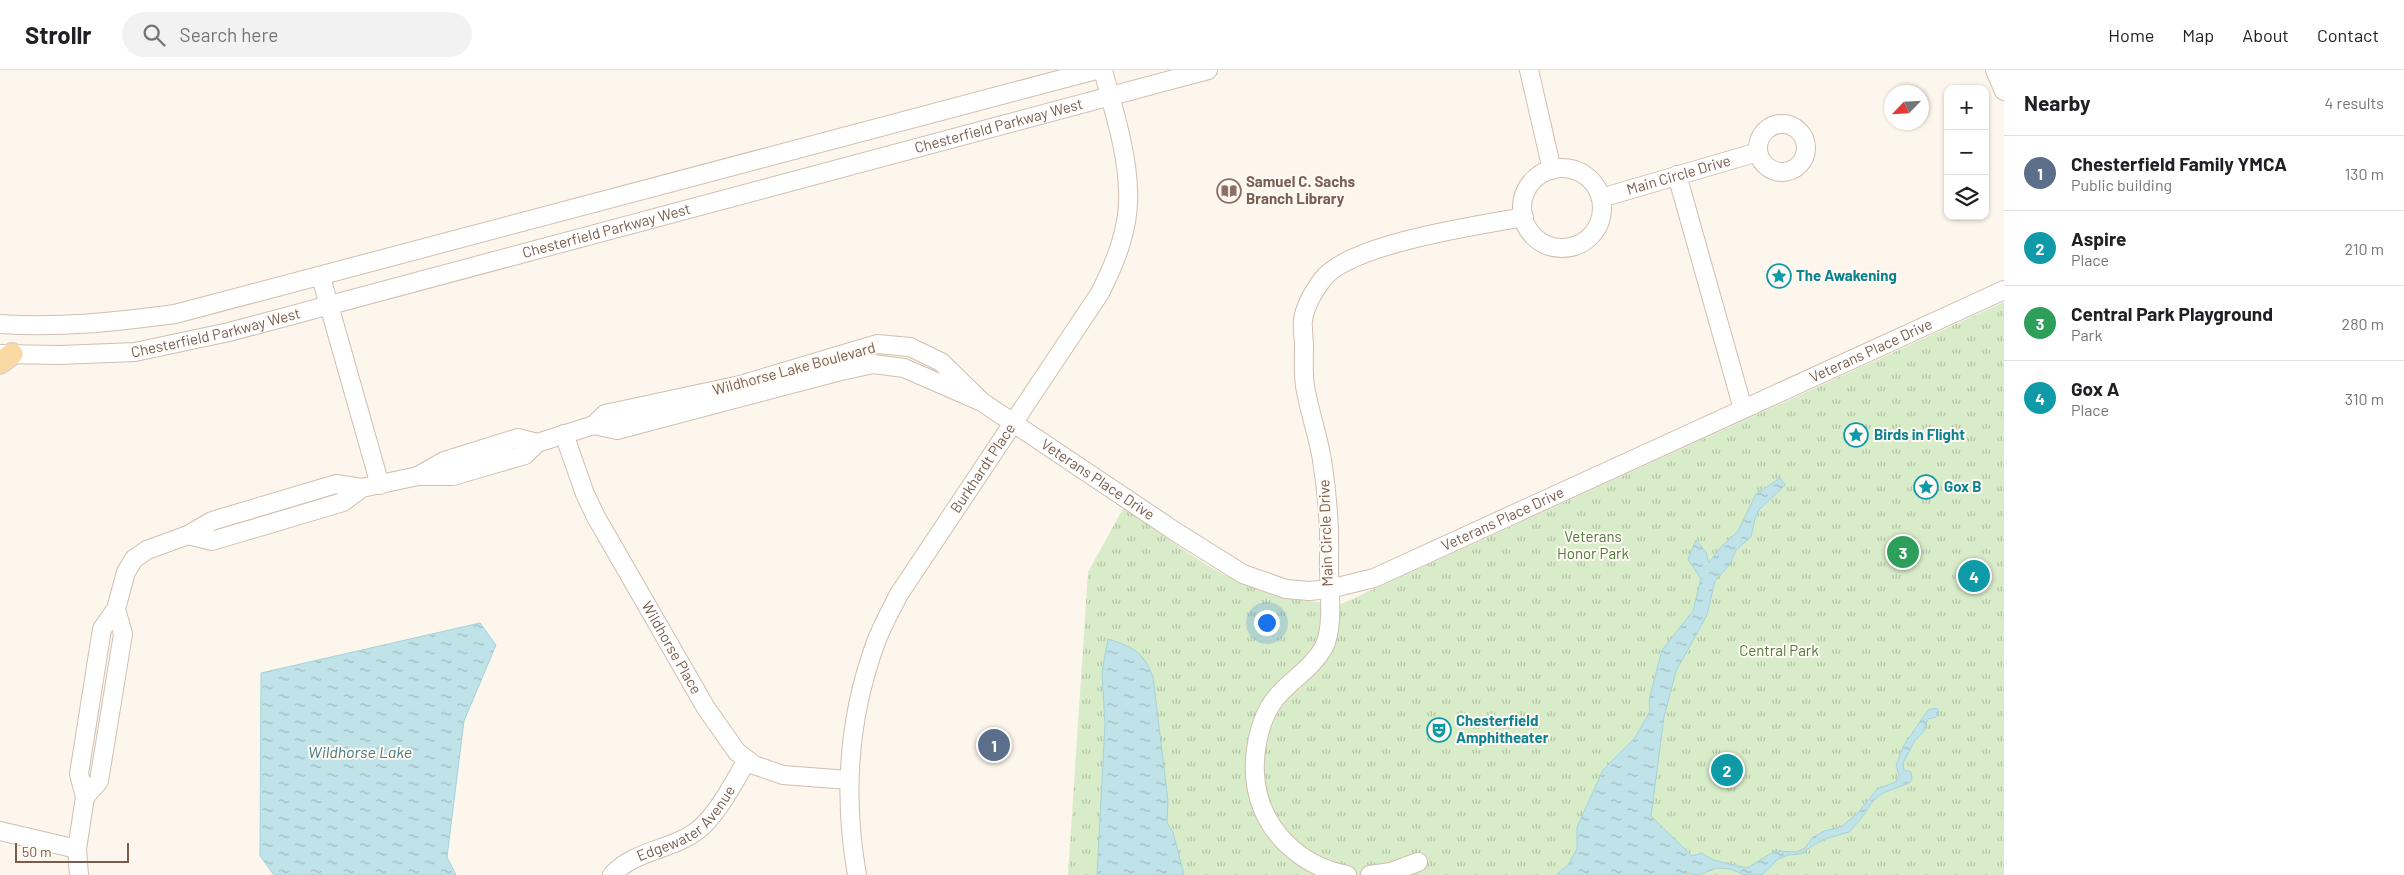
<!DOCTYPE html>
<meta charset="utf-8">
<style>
body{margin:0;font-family:Barlow,sans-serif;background:#f2f2f2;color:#202124}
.controls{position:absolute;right:15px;top:15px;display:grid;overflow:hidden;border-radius:10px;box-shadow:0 1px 4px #0004}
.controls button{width:45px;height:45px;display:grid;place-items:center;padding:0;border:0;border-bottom:1px solid #e0e0e0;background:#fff;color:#202124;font:25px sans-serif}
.compass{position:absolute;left:1884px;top:15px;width:45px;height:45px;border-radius:50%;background:#fff;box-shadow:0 1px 4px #0004;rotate:245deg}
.scale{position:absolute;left:15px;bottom:12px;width:114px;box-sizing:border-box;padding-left:5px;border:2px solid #7a5c4d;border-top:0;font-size:14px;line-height:18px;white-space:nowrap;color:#7a5c4d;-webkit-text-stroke:4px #fffaf3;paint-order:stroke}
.you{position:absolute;left:1266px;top:552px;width:18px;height:18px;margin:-12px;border:4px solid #fff;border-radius:50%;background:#1a73e8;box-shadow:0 0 0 8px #1a73e833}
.badge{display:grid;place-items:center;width:32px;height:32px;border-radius:50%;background:#e76f51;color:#fff;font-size:16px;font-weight:700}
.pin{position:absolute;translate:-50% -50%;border:2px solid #fff;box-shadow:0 1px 5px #0006}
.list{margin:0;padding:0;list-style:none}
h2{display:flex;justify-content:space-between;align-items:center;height:65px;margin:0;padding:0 20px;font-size:21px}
h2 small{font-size:16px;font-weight:400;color:#757577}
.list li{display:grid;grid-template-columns:32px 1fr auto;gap:15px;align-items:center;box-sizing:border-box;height:75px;padding:0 20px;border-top:1px solid #e0e0e0}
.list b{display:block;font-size:19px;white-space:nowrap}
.list p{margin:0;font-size:16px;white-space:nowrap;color:#757577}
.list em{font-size:16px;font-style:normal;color:#757577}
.icon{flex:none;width:28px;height:28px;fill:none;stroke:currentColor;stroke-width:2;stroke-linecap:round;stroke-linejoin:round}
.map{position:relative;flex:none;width:2004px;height:805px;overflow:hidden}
header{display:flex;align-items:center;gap:30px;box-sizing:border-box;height:70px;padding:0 25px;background:#fff;border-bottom:1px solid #e0e0e0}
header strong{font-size:24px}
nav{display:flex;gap:28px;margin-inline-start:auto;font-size:18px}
.search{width:350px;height:45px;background:#f2f2f2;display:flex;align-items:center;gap:12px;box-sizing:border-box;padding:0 18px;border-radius:28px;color:#757577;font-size:19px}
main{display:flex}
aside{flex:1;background:#fff}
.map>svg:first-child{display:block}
.grass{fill:url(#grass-tufts)}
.water{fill:url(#water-ripples);stroke:#a5d3da}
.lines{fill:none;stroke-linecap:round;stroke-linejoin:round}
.minor-casing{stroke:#d1beb0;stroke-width:20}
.major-casing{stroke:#dad1cd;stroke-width:24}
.minor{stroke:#fff;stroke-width:18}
.major{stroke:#fbd9a5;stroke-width:21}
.labels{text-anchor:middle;stroke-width:4;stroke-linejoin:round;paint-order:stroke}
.street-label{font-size:15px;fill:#7a5c4d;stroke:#fffaf3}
.education-label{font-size:15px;font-weight:bold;fill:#785e54;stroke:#fffaf3;text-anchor:start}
.culture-label{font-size:15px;font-weight:bold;fill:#0d838f;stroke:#fffaf3;text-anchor:start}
.park-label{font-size:15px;fill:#537a41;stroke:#fffaf3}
.water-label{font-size:16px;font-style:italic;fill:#437c86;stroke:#fffaf3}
</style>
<header>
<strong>Strollr</strong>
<div class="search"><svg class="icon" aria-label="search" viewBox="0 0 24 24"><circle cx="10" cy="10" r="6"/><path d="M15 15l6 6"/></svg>Search here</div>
<nav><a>Home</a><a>Map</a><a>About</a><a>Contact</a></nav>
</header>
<main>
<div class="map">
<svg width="2004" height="805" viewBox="0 0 2004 805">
<defs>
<pattern id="grass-tufts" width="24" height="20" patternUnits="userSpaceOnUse" patternTransform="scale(1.25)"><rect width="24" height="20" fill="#d8ecc9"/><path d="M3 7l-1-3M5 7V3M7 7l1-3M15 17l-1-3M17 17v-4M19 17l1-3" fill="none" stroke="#b4c2a5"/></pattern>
<pattern id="water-ripples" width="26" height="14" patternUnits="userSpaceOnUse" patternTransform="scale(1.25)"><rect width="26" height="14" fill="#bfe3e8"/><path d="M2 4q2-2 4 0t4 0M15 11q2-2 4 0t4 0" fill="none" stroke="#a0bbbe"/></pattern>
</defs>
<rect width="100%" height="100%" fill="#fdf6ec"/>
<!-- grass -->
<path class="grass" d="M2004,232v573h-936l20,-303 36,-65c45,31 91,71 145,86 23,7 48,9 72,11z"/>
<!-- water -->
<path class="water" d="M1780,408l5,7 -26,25 -4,9 -4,18 -15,13 -6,14 -15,17 -8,34 -31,56 -12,46 -13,99 41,40 10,-3 11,7 34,8 28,-17 22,1 8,-4 7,-10 12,-7 17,-4 17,-14 19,-24 19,-7 3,-6 -3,-11 8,-20 24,-35 8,-2 3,3 -3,6 -8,2 -5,13 -9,10 -11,21 1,7 7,2 1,7 -3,4 -26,10 -10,8 -12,18 -12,13 -27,8 -22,14 -12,1 -10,4 -16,16 -19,-1 -13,-5 -13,-1 -18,7 -13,-2 -4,2h-126l12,-10 9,-16v-22l26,-57 32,-32 15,-27 -1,-11 13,-50 31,-39 8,-32 -13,-20 8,-19 10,12 3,11 11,-15 18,-17 18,-37z
M480,553l16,22 -32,76 -17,136 9,18h-182l-14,-19 1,-183z
M1108,569c25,8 35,12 45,38l15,124 -1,22 6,9 11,43h-87l8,-151 -3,-52z"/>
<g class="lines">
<!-- minor casing -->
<g class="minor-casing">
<g id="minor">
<path d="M1529,0l23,100"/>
<path d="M1995,0l9,21"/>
<circle cx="1782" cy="78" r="24"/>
<circle cx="1562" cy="138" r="40"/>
<path d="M1677,105l66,234"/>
<path id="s1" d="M1601,128l157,-46"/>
<path d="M321,207l59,208"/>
<path d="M0,254c61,4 114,-2 175,-10l921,-244"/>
<path id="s2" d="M0,284l60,1 75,-3 94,-20 979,-262"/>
<path id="s3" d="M982,332l-41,-40 -31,-15 -33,-3 -137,41 -135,29 -11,11 23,5 220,-58 36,-8 31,4 78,34 197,132 64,40 43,15 23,2 20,-2 45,-11 630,-288"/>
<path id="s4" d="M564,364l21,60 11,23 110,191 31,44 17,13 29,10 66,5"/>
<path d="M537,373l-19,-5 -74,23 -26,15h35l72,-21 12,-12 57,-18"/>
<path d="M362,418l-19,14 -131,39 -24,-6 24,-14 124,-37 26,4 56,-12"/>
<path d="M116,539l7,25 -24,147 -14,16 -6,-23 23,-145 14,-20 10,-37 8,-13 13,-9 41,-15"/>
<path d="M0,761l77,18"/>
<path d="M79,805l-2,-26 8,-52"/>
<path id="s5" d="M612,805c22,-25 61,-25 86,-45 20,-16 36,-48 49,-70"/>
<path id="s6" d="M857,805c-14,-79 -9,-157 19,-233 6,-16 15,-32 23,-48l201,-301c16,-32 30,-66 28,-103 -1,-40 -15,-81 -25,-120"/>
<path d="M1347,805c-46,-9 -84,-43 -91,-91 -4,-27 2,-63 19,-85 15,-19 37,-30 49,-52 11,-22 4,-64 5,-89 1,-32 -2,-66 -7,-98 -4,-25 -13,-49 -17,-74 -2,-13 -1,-27 -1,-40 0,-8 -2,-18 -1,-26 2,-15 11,-29 19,-40 26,-36 157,-55 202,-63"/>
<path d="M1370,805l21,-3 27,-10"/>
</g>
</g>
<!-- major casing -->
<g class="major-casing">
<path id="major" d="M0,293l12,-9"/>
</g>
<!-- minor -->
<use href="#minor" class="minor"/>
<!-- major -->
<use href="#major" class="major"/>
</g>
<!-- icons -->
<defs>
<g id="library-ring" transform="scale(1.25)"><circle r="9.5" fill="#fffaf3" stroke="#8d6e63" stroke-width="1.5"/><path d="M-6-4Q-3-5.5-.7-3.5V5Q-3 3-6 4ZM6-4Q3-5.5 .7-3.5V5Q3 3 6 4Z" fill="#8d6e63"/></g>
<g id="sight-ring" transform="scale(1.25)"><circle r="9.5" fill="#fffaf3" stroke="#0f9aa8" stroke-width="1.5"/><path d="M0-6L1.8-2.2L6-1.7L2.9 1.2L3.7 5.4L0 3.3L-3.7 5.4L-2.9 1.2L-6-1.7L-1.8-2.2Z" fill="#0f9aa8"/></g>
<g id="theatre-ring" transform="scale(1.25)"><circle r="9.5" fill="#fffaf3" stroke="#0f9aa8" stroke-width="1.5"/><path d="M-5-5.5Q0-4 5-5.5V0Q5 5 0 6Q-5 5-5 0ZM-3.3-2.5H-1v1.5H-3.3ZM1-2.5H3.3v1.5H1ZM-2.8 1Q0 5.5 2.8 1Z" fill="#0f9aa8"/></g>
</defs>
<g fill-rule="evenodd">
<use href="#library-ring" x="1229" y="121"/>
<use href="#sight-ring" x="1779" y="206"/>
<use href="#sight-ring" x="1856" y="365"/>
<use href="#sight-ring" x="1926" y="417"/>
<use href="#theatre-ring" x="1439" y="660"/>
</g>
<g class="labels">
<!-- street labels -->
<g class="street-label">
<text dy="5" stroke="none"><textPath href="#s2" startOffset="1028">Chesterfield Parkway West</textPath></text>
<text dy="5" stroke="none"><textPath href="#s1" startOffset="81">Main Circle Drive</textPath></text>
<text dy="5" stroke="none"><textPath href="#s2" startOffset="622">Chesterfield Parkway West</textPath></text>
<text dy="5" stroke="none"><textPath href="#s2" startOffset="218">Chesterfield Parkway West</textPath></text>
<text dy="5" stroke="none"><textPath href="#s3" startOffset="1820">Veterans Place Drive</textPath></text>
<text transform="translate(794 299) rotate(-15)" y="5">Wildhorse Lake Boulevard</text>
<text dy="5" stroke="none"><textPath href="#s6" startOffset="441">Burkhardt Place</textPath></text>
<text dy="5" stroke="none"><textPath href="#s3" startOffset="965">Veterans Place Drive</textPath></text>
<text dy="5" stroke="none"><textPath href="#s3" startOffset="1415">Veterans Place Drive</textPath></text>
<text transform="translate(1326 463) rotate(-92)" y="5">Main Circle Drive</text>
<text dy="5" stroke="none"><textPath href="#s4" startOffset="240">Wildhorse Place</textPath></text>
<text dy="5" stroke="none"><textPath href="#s5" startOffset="92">Edgewater Avenue</textPath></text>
</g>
<!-- education labels -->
<g class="education-label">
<text x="1246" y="117">Samuel C. Sachs<tspan x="1246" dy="17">Branch Library</tspan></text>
</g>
<!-- culture labels -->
<g class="culture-label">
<text x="1796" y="211">The Awakening</text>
<text x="1874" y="370">Birds in Flight</text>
<text x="1944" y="422">Gox B</text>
<text x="1456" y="656">Chesterfield<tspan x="1456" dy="17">Amphitheater</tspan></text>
</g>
<!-- park labels -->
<g class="park-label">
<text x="1593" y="472">Veterans<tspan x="1593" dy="17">Honor Park</tspan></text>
<text x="1779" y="586">Central Park</text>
</g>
<!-- water labels -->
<g class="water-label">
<text x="360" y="688">Wildhorse Lake</text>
</g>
</g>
</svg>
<div class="controls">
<button>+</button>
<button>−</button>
<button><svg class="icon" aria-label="layers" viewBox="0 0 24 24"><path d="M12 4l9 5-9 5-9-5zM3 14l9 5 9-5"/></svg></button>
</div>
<svg class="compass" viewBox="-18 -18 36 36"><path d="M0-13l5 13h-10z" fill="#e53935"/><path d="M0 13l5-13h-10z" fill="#757577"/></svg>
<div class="scale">50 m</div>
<div class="you"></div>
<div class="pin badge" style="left:994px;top:675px;background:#5c6f8a">1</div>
<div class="pin badge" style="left:1727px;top:700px;background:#0f9aa8">2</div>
<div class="pin badge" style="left:1903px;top:482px;background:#2e9e5b">3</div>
<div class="pin badge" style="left:1974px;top:506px;background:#0f9aa8">4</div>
</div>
<aside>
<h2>Nearby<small>4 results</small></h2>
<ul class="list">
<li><span class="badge" style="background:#5c6f8a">1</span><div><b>Chesterfield Family YMCA</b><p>Public building</p></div><em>130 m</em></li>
<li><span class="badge" style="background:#0f9aa8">2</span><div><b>Aspire</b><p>Place</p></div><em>210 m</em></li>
<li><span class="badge" style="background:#2e9e5b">3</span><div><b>Central Park Playground</b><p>Park</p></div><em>280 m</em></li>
<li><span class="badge" style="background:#0f9aa8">4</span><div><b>Gox A</b><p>Place</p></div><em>310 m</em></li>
</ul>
</aside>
</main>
